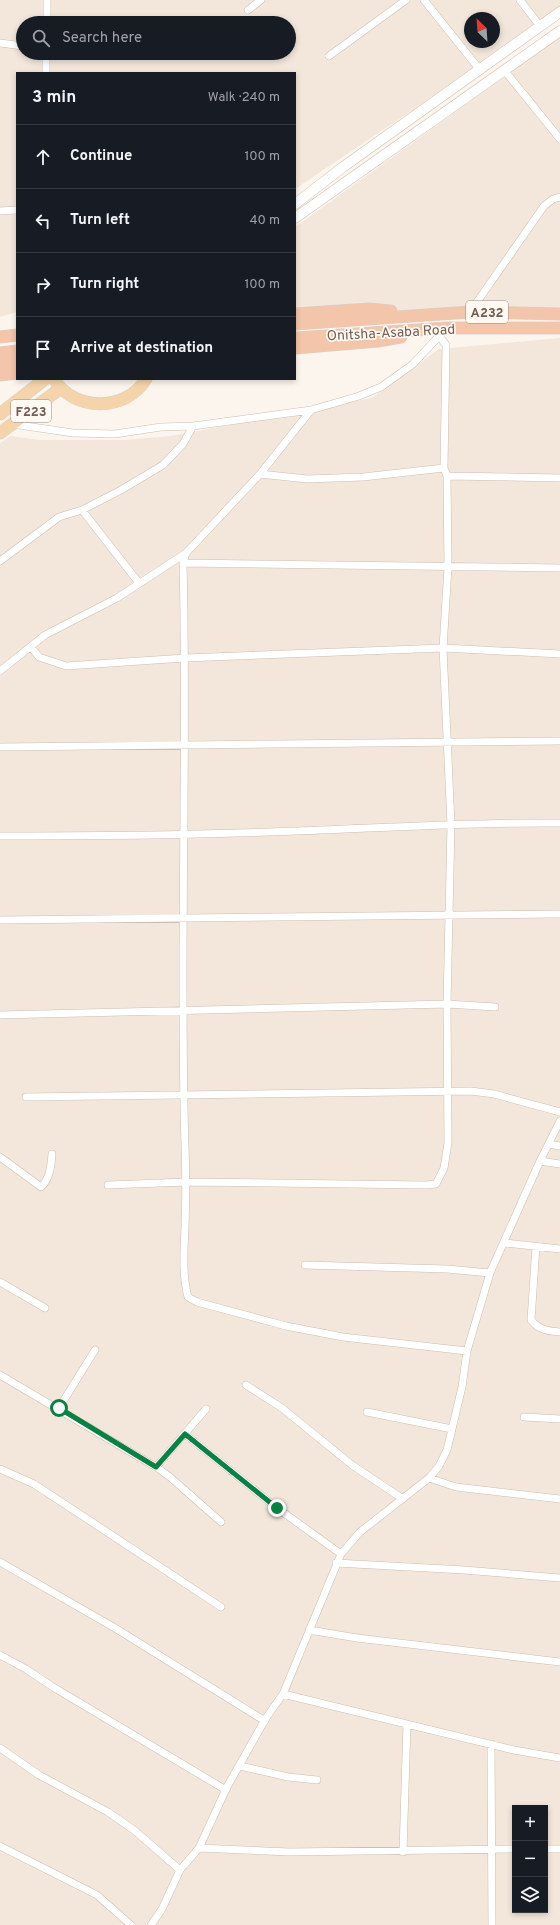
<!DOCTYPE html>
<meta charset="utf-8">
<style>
body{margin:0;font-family:Overpass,sans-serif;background:#20242c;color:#f1f3f6}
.controls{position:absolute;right:12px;bottom:12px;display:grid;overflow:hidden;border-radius:0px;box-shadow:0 2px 6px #0003}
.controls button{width:36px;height:36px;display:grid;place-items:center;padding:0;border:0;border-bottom:1px solid #363941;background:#171b24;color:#f1f3f6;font:20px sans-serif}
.compass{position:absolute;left:464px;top:12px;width:36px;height:36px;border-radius:50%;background:#171b24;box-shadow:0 2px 6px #0003;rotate:335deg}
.stop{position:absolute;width:12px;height:12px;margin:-9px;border:3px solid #0b8043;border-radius:50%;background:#fff}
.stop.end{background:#0b8043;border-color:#fff;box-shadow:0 1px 4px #0008}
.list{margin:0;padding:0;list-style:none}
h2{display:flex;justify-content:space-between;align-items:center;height:52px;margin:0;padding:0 16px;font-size:17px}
h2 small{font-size:13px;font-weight:400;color:#9ea1a6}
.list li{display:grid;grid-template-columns:26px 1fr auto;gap:12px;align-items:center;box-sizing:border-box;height:64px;padding:0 16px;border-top:1px solid #363941}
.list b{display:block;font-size:15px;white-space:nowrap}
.list em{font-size:13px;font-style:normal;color:#9ea1a6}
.icon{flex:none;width:22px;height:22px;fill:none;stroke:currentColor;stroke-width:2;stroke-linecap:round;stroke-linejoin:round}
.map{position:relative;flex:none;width:560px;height:1925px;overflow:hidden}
.search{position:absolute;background:#171b24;box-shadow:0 2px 6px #0003;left:16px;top:16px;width:280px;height:44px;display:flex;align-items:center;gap:10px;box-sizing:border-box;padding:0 14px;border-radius:22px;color:#9ea1a6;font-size:15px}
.panel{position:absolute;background:#171b24;box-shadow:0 2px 6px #0003;left:16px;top:72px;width:280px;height:308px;border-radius:0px}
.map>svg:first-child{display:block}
.residential{fill:#f3e7db;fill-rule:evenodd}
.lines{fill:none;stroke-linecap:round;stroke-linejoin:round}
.minor-casing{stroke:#cebdb2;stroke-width:8}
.secondary-casing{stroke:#d3bfb2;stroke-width:11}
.primary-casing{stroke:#d9d1ce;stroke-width:13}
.trunk-casing{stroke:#d9d1ce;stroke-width:13}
.minor{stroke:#fff;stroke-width:7}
.secondary{stroke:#fff;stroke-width:10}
.primary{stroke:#f5d4ab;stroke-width:12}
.trunk{stroke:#f3c5aa;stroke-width:12}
.route{stroke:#0b8043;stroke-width:5}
.labels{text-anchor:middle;stroke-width:3.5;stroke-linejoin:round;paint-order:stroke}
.shield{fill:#fef9f3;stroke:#9f8a81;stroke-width:1}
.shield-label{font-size:13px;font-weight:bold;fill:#765b50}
.street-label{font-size:14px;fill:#765b50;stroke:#fef9f3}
</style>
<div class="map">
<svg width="560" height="1925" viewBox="0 0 560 1925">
<rect width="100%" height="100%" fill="#fcf5ed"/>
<!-- residential -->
<path class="residential" d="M0,0h560v11l-265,178v-116h-278v239l-17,5zM470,18h24v24h-24zM23,23h266v30h-266z
M560,37v272l-265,13v-95z
M560,338v1587h-560v-1482l11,-7 28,4h85l47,-4 201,-38 67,-49zM515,1808h30v102h-30z"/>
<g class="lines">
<!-- minor casing -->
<g class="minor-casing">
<path id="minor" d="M424,0l56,70
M520,0l20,26
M248,10l13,-10
M47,23v-23
M0,43l23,3
M46,53v20
M329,56l77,-56
M504,70l56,69
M0,211l17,-1
M470,312l74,-106 9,-7 7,-2
M12,424l61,9 42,1 46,-7 32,-1
M260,474l47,5 56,-2 81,-9
M447,476l113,2
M82,510l57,73
M186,553l-3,10c5,195 -4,389 2,583 1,27 1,54 0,81 -1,22 -3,48 3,70l9,5 89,24 57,11 124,14
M0,561l59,-44 23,-7 39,-20 42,-25 20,-21 10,-18 118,-16
M183,563l377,5
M31,647l8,10 27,9 119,-8 258,-10 117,6
M0,671l45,-36 72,-37 69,-45 74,-79 51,-64 48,-14 22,-9 32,-23 28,-30
M0,747l560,-6
M0,836c99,0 198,-1 297,-5 87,-3 175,-9 263,-8
M0,920l560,-6
M0,1015l447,-11 48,3
M26,1097l445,-6 23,3 66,18
M549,1144l11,2
M0,1157l41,30c9,-8 10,-21 11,-33
M540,1161l20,3
M108,1185l79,-3 238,3 11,-1 8,-16 4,-25 -1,-139 4,-179 -8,-177 5,-81 -1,-91 -3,-8 2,-123 -7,-9
M505,1243l55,6
M536,1246l-5,74c8,10 17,11 29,12
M305,1265l142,4 43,4
M0,1282l45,26
M0,1375l156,92 14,10 51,45
M246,1385l36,23 70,57 51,34
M59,1408l36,-58
M367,1412l85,17
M524,1417l36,2
M185,1434l92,74 64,46
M156,1467l50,-58
M0,1469l34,15 187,123
M429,1478l27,9 104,12
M0,1562l115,66 150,93
M336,1563l128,7 96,8
M309,1630l48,8 203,24
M0,1655l26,14 27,18 173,103
M283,1694l231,56 46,8
M491,1744l1,181
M0,1748l39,27 69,37 26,18 46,40
M240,1766l48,11 29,3
M0,1846l97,49 34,30
M199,1848l91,4 225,-3
M545,1849h15
M403,1852l4,-128
M151,1925l11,-16 18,-39 19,-22 28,-61 39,-69 17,-24 58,-140 19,-22 69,-54 10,-12 8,-16 15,-63 5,-36 23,-78 50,-112 20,-40"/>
</g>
<!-- secondary casing -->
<g class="secondary-casing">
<path id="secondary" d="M295,204l48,-37 217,-155
M295,218l265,-187"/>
</g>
<!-- primary casing -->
<g class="primary-casing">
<path id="primary" d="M54,379c20,33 72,33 92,0
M0,414l45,-35
M0,433l61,-45"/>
</g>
<!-- trunk casing -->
<g class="trunk-casing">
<path id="trunk" d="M295,314l74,-5 22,2
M295,324l175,-12 90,2
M0,337l17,-2
M295,338l152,-10h113
M295,348l83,-7 23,-4
M0,353l17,-2
M0,365l17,-2
M0,375l17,-2"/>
</g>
<!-- minor -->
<use href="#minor" class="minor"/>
<!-- secondary -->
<use href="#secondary" class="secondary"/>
<!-- primary -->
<use href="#primary" class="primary"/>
<!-- trunk -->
<use href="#trunk" class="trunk"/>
</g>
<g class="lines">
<!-- route -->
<path class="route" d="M59,1408l97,59 29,-33 92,74"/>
</g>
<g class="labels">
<!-- shield labels -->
<g class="shield">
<rect x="466" y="301" width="42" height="22" rx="3"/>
<rect x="11" y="400" width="40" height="22" rx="3"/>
</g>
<g class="shield-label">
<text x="487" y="317">A232</text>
<text x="31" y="416">F223</text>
</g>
<!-- street labels -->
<g class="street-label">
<text transform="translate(391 332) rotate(-3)" y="5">Onitsha-Asaba Road</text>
</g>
</g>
</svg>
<div class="controls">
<button>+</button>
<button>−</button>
<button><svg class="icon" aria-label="layers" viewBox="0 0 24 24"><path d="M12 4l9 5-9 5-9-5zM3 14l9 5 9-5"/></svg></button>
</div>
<svg class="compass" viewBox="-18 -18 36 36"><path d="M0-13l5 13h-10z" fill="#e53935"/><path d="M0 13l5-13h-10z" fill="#9ea1a6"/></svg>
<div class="stop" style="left:59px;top:1408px"></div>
<div class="stop end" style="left:277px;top:1508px"></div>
<div class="search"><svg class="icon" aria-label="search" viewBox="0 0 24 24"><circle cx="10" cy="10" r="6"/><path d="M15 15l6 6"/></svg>Search here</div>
<section class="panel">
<h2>3 min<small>Walk · 240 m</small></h2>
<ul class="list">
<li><svg class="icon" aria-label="ahead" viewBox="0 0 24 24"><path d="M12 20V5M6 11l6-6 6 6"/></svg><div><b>Continue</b></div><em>100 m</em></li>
<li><svg class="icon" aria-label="left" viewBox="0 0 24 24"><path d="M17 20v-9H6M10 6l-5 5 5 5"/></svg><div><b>Turn left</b></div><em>40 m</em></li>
<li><svg class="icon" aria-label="right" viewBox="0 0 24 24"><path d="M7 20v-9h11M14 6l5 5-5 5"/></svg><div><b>Turn right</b></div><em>100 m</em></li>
<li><svg class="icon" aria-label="arrive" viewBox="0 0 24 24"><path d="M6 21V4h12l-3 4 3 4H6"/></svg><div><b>Arrive at destination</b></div></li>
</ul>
</section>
</div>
